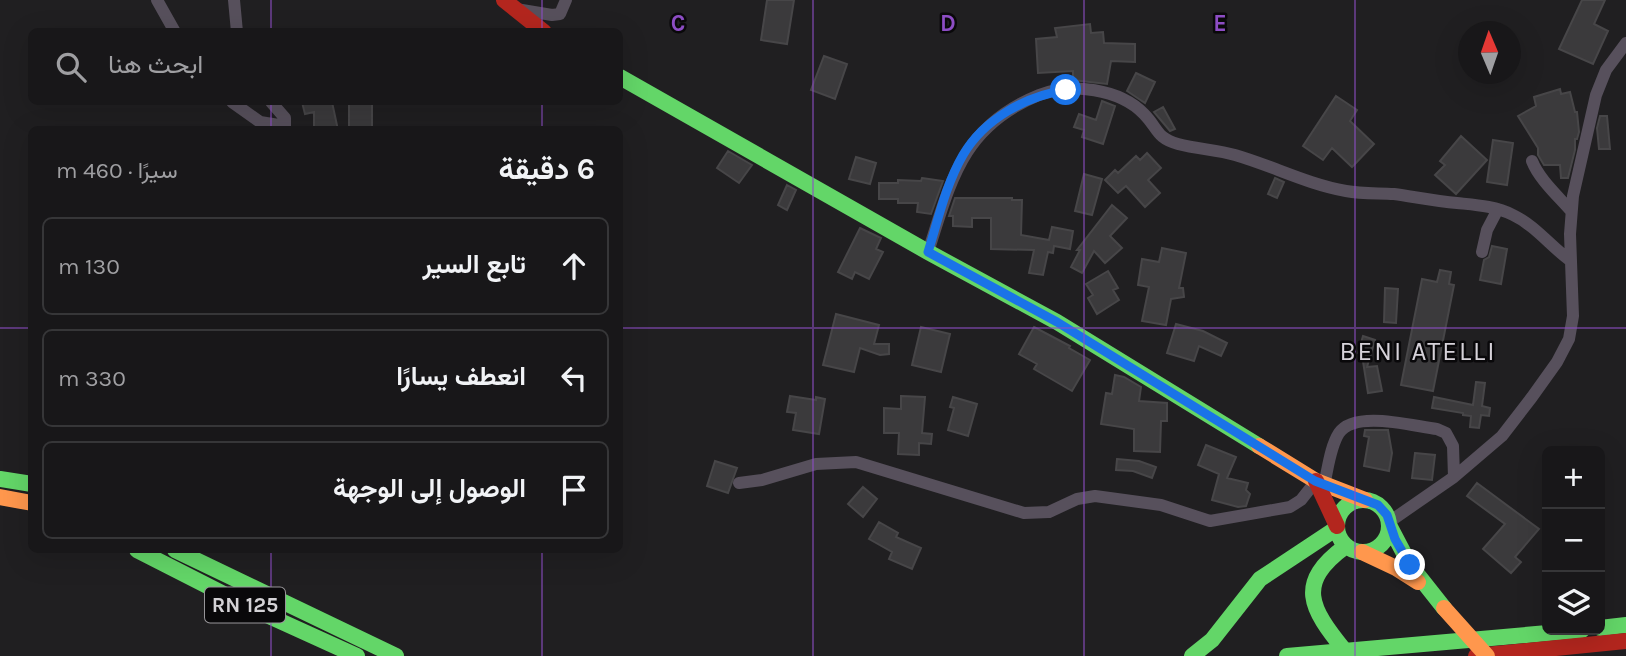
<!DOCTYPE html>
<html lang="ar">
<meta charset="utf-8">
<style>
body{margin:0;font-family:Karla,Vazirmatn,sans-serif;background:#252426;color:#f1f3f6;direction:rtl}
.controls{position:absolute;right:21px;bottom:21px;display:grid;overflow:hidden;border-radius:10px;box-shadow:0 7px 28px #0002}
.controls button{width:63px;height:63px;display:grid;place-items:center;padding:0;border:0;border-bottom:2px solid #363638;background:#181719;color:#f1f3f6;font:35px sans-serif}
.compass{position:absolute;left:1458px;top:21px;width:63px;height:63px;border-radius:50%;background:#181719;box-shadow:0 7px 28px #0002;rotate:358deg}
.stop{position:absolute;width:21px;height:21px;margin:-16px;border:5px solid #1a73e8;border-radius:50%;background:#fff}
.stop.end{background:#1a73e8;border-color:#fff;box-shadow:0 2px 7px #0008}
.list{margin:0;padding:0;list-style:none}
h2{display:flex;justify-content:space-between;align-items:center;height:91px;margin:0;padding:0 28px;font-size:30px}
h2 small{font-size:23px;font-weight:400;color:#9f9fa2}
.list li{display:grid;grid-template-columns:46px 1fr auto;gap:21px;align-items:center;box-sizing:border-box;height:98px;margin:0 14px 14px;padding:0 14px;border:2px solid #363638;border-radius:10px}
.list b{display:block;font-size:26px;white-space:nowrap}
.list em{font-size:23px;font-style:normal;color:#9f9fa2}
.icon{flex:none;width:38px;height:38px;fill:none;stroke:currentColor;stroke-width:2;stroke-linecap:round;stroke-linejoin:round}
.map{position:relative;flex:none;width:1626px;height:656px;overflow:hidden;direction:ltr}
.search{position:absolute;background:#181719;box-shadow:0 7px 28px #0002;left:28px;top:28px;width:595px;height:77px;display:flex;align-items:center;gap:18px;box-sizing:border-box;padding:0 24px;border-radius:10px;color:#9f9fa2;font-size:26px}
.panel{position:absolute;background:#181719;box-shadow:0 7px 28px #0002;left:28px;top:126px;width:595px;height:427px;border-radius:10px;direction:rtl}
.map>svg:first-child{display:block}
.building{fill:#3b3a3c;stroke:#474648;stroke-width:2}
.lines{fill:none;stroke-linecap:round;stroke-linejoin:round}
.street{stroke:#57505c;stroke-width:12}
.fast{stroke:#63d668;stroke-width:16}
.slow{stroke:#ff974d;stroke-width:16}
.jam{stroke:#b3261e;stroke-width:16}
.slow-bridge{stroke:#ff974d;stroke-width:16}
.route{stroke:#1a73e8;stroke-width:9}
.grid{fill:none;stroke:#8d4dc4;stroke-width:2;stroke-opacity:0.55}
.labels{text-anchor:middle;stroke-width:5;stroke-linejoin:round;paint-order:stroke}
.shield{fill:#09080a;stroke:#979599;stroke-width:2}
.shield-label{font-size:21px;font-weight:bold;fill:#d4d2d6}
.quarter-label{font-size:26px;letter-spacing:2px;fill:#d6d2d9;stroke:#09080a}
.grid-label{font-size:23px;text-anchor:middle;font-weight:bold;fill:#8d4dc4;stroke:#09080a;stroke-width:5;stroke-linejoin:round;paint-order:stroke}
</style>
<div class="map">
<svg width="1626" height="656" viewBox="0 0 1626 656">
<rect width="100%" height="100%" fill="#201f21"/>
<!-- building -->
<path class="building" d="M767,0h27l-7,44 -26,-4z
M1582,0h23l-11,24 14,7 -15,33 -34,-15z
M1090,24l1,9 12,-1 1,11 31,1v18l-24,-1 -4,23 -34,-4v-9l-35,2 -2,-34 21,-2 -2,-9z
M824,56l23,8 -12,35 -24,-9z
M1136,73l19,9 -10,21 -18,-12z
M1560,89l1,5 9,-2 5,20h2l2,20 -2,7h-2v11l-7,28h-7l-1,-13h-16l-6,-10v-7l-20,-32 18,-10 -2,-9z
M1336,96l21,14 -7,11 24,23 -22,23 -20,-19 -9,12 -20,-14z
M1102,101l13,5 -12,38 -21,-7 2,-7 -10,-3 5,-13 17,6z
M302,102h30l6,28h-24v-18l-9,2z
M349,102h23v28h-23z
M1163,107l12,22 -5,2 -16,-19z
M1600,116h7l3,33h-11l-2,-21z
M1461,136l26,24 -31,34 -21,-19 10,-10 -5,-4z
M1493,140l20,3 -6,42 -20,-3z
M728,151l24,14 -13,18 -22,-15z
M1147,153l14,15 -13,12 12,13 -15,14 -19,-21 -8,7 -13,-13 10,-10 3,3 18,-17 4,4z
M856,157l20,6 -6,21 -21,-5z
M1084,174l18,5 -10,36 -17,-4z
M922,178l21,3 -12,33 -14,-2 1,-9h-20v-4h-19v-16h19v-3l23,1z
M1275,178l9,4 -7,16 -9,-4z
M787,185l9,5 -9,20 -9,-5z
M955,198h57v2h10l-1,35 28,5 3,-13 21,4 -3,18 -16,-3 -1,7 -5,-1 -5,23 -14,-2 5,-23 -43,-1v-31h-19v9l-19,-1v-10h-4z
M1112,205l15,13 -17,18 12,12 -17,15 -11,-12 -12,22 -11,-6 9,-17h-3z
M860,228l21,10 -5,11 7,3 -14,27 -14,-7 -3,7 -14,-7z
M1492,246l15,3 -6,35 -21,-4 4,-20 5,-3z
M1162,248l24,5 -7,35h4l1,9 -13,2 -5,26 -24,-4 7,-34 -11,-2 4,-26 17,3z
M1440,270l11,2 -2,12 5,1 -21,106 -32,-6 21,-106 15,3z
M1108,271l10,17 -5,2 6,10 -22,14 -9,-16 5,-3 -7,-11z
M1385,288l13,1 -2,34 -12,-1z
M836,314l43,11 -5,19h15v10l-9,1 -20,-7 -6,24 -31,-7z
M1176,324l27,7 24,12 -6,13 -22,-10 -5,15 -27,-8z
M921,327l29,7 -9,38 -29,-7z
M1034,327l36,19 -1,2 21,12 -18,31 -38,-22 3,-5 -18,-10z
M1363,336l12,4 -8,27 10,-1 5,25 -14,2 -6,-38 -4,-2z
M1115,375l9,2 17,10 -2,14 28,2v18h-6l-1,31 -26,-1v-22l-33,-5 5,-31 6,1z
M1476,382l9,1 -3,23 8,2 -1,8 -8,-1 -2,13 -9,-1 1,-11 -8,-1v-2l-31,-5 2,-11 39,8z
M790,396l26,4v-3l9,2 -6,35 -26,-4 3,-17 -9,-1z
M901,396l24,1 -3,36 10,1 -1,10 -12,-1v12l-21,-1 1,-21h-15v-25l17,1z
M953,397l24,7 -9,32 -20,-6 6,-22 -4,-1z
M1365,430h23l4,23 -3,18 -25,-5 5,-29 -5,-1z
M1206,445l30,12 -9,21 21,5 -2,7 4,4 -4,12 -8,1 -26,-7 7,-26 -21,-9z
M1415,453l20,2 -3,25 -20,-2z
M1117,459l22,2 17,6 -4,11 -19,-7 -17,-1z
M715,461l22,7 -9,25 -21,-7z
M1477,483l62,46 -24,28 6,5 -10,11 -28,-24 22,-25 -38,-28z
M863,487l14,12 -14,18 -15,-13z
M879,522l19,11 -2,4 25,11 -9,21 -23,-10 3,-7 -23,-13z"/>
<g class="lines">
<!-- street -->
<path class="street" d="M157,0l18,32
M234,0l3,32
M516,9l36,6 8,-1 6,-14
M232,102l28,20 25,4v-8l-14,-16
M1532,161c7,18 26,35 39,50
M928,252c23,-71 34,-126 111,-157 32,-13 81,-6 105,19 14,14 12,24 34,30 19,5 39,6 57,11 38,11 72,29 111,36 16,3 32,2 48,3 21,3 42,7 63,9 19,2 38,3 56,12 23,11 38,32 58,46
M1482,252l5,-22 11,-21
M739,483l23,-3 54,-16 40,-2 168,51 25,-1 28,-13 18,-3 66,9 49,16 80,-14 11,-7 15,-19
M1324,485c4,-16 6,-38 15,-52 16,-23 73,-7 98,-4l9,4 7,13 1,31
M1389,522l65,-45 48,-41 30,-39 25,-35 12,-23 4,-23 -3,-82 3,-38 23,-101 10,-25 20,-27"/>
<!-- fast -->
<path class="fast" d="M620,77l308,175 129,70 202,124
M0,479l32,5
M1337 526a26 26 0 1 1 52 0a26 26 0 1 1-52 0Z
M1389,525l21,40 34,43
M137,550l110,56 110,50
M175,550l221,106
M1600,628l26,-3
M1345,651c-35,-43 -50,-68 1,-105
M1192,656l20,-16 48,-61 77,-51
M1287,656l295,-26"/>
<!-- slow -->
<path class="slow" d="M1259,446l57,35 49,19
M0,497l32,6
M1362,552l34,16 22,14"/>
<!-- jam -->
<path class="jam" d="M504,0l40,32
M1316,481l21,45
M1476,656l150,-15"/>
<!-- slow-bridge -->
<path class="slow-bridge" d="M1444,608l43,48"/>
</g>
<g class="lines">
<!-- route -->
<path class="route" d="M1066,90c-40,6 -82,29 -103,65 -17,29 -25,65 -35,97l129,70 258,159 63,24 9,10 8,24 15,26"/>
</g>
<!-- grid -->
<path class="grid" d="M271,0v32M542,0v32M813,0v656M1084,0v656M1355,0v656M271,102v28M542,102v28M0,328h32M620,328h1006M271,550v106M542,550v106"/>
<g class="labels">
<!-- shield labels -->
<rect class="shield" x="205" y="587.5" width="80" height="35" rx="5"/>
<g class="shield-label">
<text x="245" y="612">RN 125</text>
</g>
<!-- quarter labels -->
<g class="quarter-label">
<text x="1418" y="360">BENI ATELLI</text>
</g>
</g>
<g class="grid-label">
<text x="678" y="31">C</text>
<text x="948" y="31">D</text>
<text x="1220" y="31">E</text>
</g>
</svg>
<div class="controls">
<button>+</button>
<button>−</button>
<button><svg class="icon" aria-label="layers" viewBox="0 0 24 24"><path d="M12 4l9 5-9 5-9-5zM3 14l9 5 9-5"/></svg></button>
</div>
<svg class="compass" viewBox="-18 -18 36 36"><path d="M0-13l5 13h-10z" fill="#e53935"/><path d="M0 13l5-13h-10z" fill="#9f9fa2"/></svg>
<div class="stop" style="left:1066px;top:90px"></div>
<div class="stop end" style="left:1410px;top:565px"></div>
<div class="search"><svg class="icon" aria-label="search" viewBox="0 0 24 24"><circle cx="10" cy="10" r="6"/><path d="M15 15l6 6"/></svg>ابحث هنا</div>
<section class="panel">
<h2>6 دقيقة<small>سيرًا · 460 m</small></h2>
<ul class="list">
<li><svg class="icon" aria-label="ahead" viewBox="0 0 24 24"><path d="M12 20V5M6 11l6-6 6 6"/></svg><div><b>تابع السير</b></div><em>130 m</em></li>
<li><svg class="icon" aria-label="left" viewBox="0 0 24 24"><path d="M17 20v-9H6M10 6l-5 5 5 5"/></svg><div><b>انعطف يسارًا</b></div><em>330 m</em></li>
<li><svg class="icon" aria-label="arrive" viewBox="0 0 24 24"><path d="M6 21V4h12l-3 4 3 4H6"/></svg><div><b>الوصول إلى الوجهة</b></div></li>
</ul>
</section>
</div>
